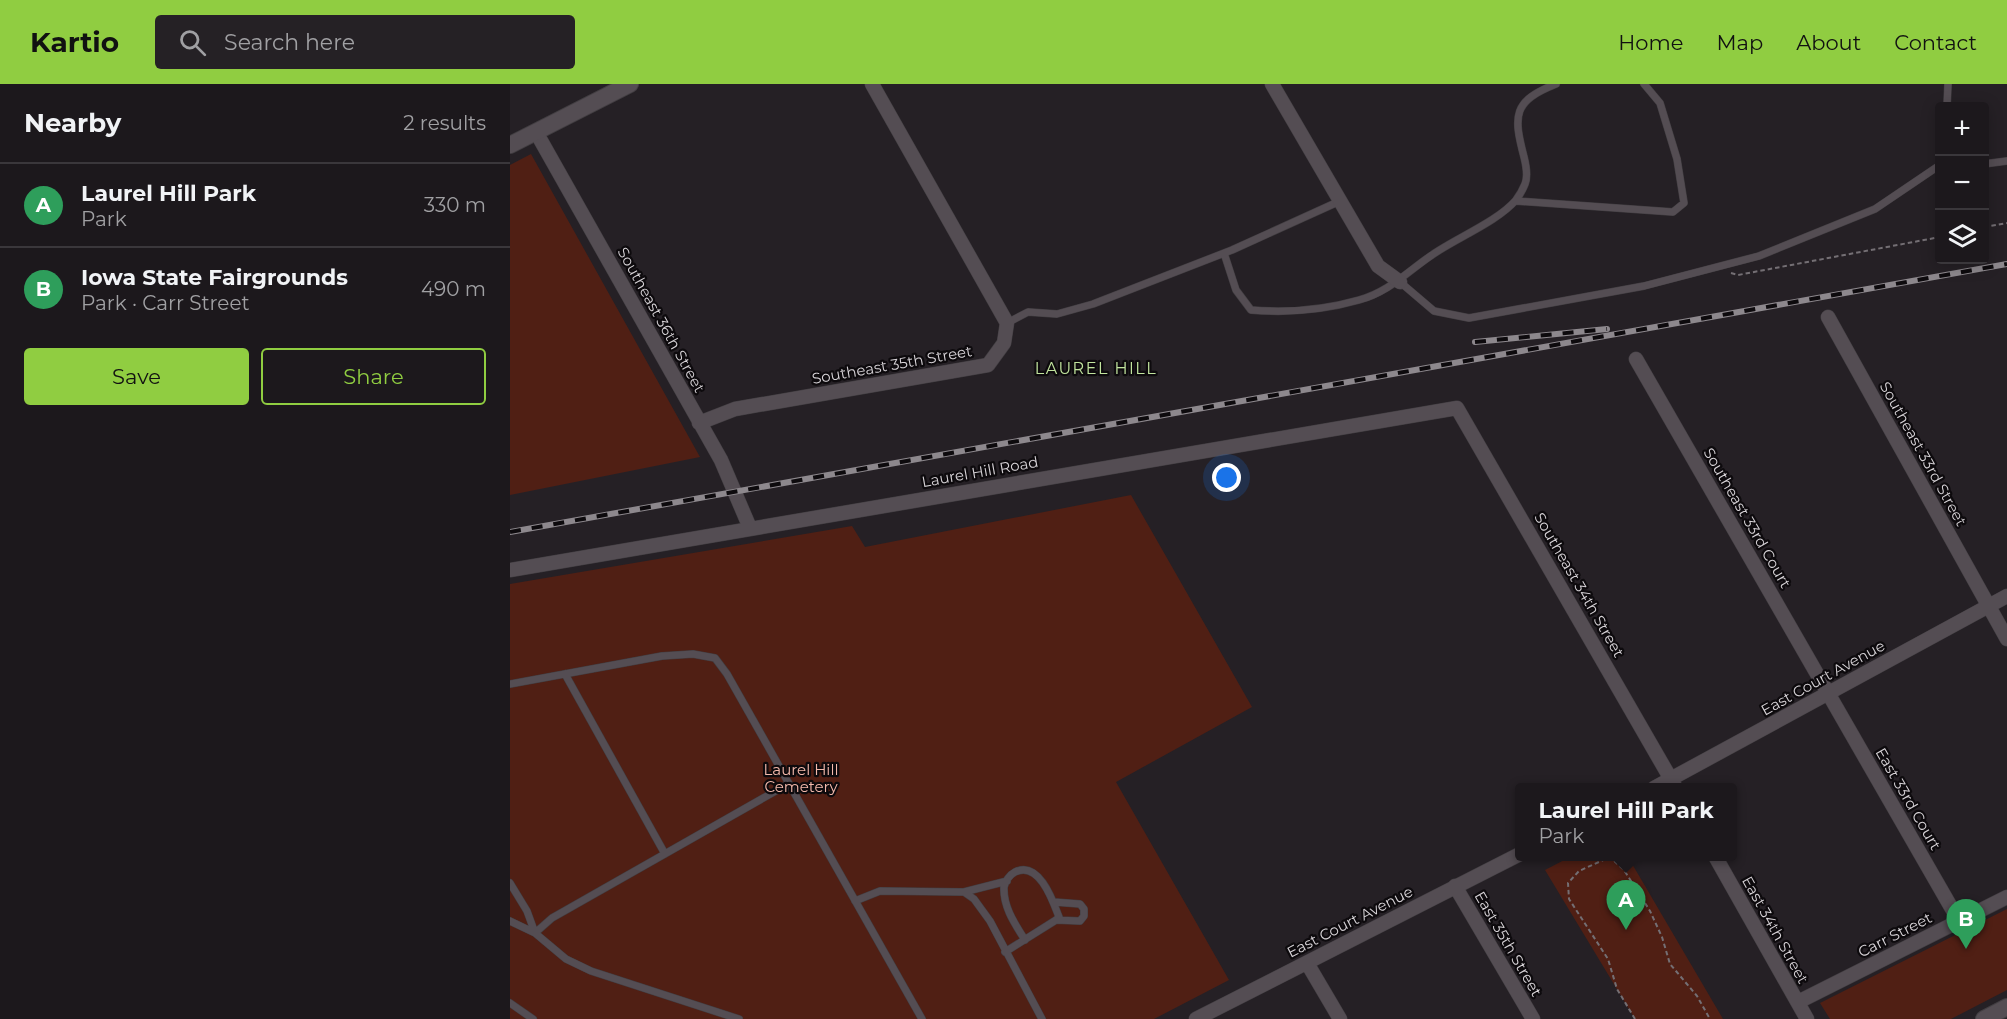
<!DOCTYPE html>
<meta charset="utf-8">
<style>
body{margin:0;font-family:Montserrat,sans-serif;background:#252125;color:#f1f3f6}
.controls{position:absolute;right:18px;top:18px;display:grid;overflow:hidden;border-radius:6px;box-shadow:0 3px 15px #0003}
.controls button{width:54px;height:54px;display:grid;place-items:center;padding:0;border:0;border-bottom:2px solid #3a373b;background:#1c181c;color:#f1f3f6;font:30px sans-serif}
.you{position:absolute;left:717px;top:394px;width:21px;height:21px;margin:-15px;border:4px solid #fff;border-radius:50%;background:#1a73e8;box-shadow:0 0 0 9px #1a73e833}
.badge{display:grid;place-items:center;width:39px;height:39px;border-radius:50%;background:#90cd41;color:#fff;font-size:20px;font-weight:700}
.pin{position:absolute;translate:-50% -50px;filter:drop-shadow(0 2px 3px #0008)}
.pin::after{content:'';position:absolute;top:32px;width:21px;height:18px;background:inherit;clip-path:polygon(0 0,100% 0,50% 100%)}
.popup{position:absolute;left:1005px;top:699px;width:222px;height:78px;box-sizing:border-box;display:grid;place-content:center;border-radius:6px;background:#1c181c;filter:drop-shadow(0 2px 4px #0005);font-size:20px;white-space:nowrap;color:#a0a0a3}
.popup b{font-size:22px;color:#f1f3f6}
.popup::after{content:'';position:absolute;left:50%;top:100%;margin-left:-12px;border:12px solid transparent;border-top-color:#1c181c}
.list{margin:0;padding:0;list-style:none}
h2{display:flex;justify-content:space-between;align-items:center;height:78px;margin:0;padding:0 24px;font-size:26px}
h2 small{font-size:20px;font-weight:400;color:#a0a0a3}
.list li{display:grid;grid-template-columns:39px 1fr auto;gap:18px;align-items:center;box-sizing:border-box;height:84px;padding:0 24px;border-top:2px solid #3a373b}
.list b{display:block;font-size:22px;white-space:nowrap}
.list p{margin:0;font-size:20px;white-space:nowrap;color:#a0a0a3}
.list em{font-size:20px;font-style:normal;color:#a0a0a3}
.actions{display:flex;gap:12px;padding:18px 24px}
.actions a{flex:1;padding:14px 0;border:2px solid #90cd41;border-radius:6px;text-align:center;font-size:21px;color:#90cd41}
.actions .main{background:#90cd41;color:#111}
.icon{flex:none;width:33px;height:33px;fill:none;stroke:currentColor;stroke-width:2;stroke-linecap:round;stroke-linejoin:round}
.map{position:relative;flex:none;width:1497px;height:935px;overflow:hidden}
header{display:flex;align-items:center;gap:36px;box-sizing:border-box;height:84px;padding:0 30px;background:#90cd41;color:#111}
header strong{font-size:28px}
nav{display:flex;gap:33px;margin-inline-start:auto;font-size:21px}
.search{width:420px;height:54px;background:#252125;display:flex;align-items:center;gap:15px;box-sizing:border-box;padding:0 21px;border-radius:6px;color:#a0a0a3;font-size:22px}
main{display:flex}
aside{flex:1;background:#1c181c}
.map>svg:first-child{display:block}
.green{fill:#501f14}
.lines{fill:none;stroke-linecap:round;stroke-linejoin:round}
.service-casing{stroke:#423e42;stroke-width:8}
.minor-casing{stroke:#423e42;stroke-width:15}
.tertiary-casing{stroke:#423e42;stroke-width:18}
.path{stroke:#746f74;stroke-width:2;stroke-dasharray:4.5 3;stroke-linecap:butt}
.service{stroke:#544d53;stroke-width:7}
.minor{stroke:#544d53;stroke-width:14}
.tertiary{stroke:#544d53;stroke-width:16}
.rail-casing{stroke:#8d888d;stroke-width:6}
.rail{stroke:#0d0a0d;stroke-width:4;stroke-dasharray:11;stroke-linecap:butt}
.labels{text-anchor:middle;stroke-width:4.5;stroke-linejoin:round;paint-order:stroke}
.street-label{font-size:15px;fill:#d7d3d7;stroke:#0d0a0d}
.park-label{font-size:15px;fill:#f5baac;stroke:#0d0a0d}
.neighbourhood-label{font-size:16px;letter-spacing:1.5px;fill:#c1e49e;stroke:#0d0a0d}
</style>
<header>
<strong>Kartio</strong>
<div class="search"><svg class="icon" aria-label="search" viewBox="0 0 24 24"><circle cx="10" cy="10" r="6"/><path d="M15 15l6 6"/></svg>Search here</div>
<nav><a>Home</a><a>Map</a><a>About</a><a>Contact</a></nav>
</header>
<main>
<aside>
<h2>Nearby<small>2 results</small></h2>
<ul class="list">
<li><span class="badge" style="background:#2e9e5b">A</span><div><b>Laurel Hill Park</b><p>Park</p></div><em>330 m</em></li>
<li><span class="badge" style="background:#2e9e5b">B</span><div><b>Iowa State Fairgrounds</b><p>Park · Carr Street</p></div><em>490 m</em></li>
</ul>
<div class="actions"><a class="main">Save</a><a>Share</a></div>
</aside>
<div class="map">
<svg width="1497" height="935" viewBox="0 0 1497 935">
<rect width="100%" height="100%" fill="#252025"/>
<!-- green -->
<path class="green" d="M21,70l169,303 -190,38v-330z
M621,411l121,212 -136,75 113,198 -75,39h-644v-435l342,-58 13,21z
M1060,773h58l95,162h-88l-90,-149z
M1497,825v81l-56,29h-121l-10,-16z"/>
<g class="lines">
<!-- service casing -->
<g class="service-casing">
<path id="service" d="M1437,22l1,-22
M1474,80l23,-3
M1006,117l157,11 11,-9 -7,-44 -17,-56 -16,-19
M714,169l12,37 15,20c36,3 73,0 108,-10 30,-8 49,-29 73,-45 24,-17 65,-33 84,-55 3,-4 7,-11 9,-16 3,-7 1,-19 -1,-27 -11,-42 -11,-56 32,-73
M890,198l34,29 35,7 175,-32 115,-30 116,-47 65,-44
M497,239l21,-11 29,2 36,-10 139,-54 108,-49
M55,590l100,180
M0,600l152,-28 31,-2 22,4 12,16 195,345
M0,799l17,28 8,22 17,-15 236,-134
M454,808l43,-11
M345,817l25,-10 84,1 10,7 16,22 52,98
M544,818l26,2 4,5v7l-4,5 -24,-1
M0,837l25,12 31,26 25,12 148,48
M495,868l51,-32 3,-3c-6,-16 -20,-57 -44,-45 -6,3 -10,10 -11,15 -1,20 11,37 21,53
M0,919l23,16"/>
</g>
<!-- minor casing -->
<g class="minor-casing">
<path id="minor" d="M762,0l106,182 22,16
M26,48l185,328 29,68
M1318,233l179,322
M1126,275l323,562
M189,339l36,-14 253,-44 16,-22 3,-20 -135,-239
M0,486l947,-162 219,380
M1144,704l353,-192
M1205,772l92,163
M945,802l78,133
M797,879l33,56
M1288,918l209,-105
M686,935l324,-165"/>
</g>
<!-- tertiary casing -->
<g class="tertiary-casing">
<path id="tertiary" d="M0,61l120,-61
M1474,935l23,-12"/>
</g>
<!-- path -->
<path class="path" d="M1474,143l23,-4
M1221,189l7,2 202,-38
M1125,935l-18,-30 -9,-30 -39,-60 -1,-16 11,-12 31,-14 14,13 26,41 12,26 8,27 27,32 13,23"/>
<!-- service -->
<use href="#service" class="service"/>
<!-- minor -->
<use href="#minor" class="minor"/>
<!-- tertiary -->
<use href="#tertiary" class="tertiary"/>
<!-- rail casing -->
<g class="rail-casing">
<path id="rail" d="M965,258l132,-13
M0,448l1497,-268"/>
</g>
<!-- rail -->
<use href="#rail" class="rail"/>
</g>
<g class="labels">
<!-- street labels -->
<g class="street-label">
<text transform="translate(151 236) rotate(61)" y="5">Southeast 36th Street</text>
<text transform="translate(382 281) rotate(-10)" y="5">Southeast 35th Street</text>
<text transform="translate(1413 370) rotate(61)" y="5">Southeast 33rd Street</text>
<text transform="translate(470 388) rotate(-10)" y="5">Laurel Hill Road</text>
<text transform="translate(1237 434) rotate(60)" y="5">Southeast 33rd Court</text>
<text transform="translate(1069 501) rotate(60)" y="5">Southeast 34th Street</text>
<text transform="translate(1313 594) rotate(-29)" y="5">East Court Avenue</text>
<text transform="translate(1398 715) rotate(60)" y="5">East 33rd Court</text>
<text transform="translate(840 838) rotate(-27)" y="5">East Court Avenue</text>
<text transform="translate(1265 846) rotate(61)" y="5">East 34th Street</text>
<text transform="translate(1385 851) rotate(-27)" y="5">Carr Street</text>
<text transform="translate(998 860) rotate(60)" y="5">East 35th Street</text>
</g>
<!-- park labels -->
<g class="park-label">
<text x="291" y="691">Laurel Hill<tspan x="291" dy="17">Cemetery</tspan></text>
</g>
<!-- neighbourhood labels -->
<g class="neighbourhood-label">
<text x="586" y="290">LAUREL HILL</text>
</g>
</g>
</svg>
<div class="controls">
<button>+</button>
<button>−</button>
<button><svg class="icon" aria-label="layers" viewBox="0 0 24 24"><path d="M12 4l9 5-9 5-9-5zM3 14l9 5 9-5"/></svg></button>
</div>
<div class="you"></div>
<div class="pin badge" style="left:1116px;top:846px;background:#2e9e5b">A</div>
<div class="popup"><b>Laurel Hill Park</b>Park</div>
<div class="pin badge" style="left:1456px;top:865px;background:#2e9e5b">B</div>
</div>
</main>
